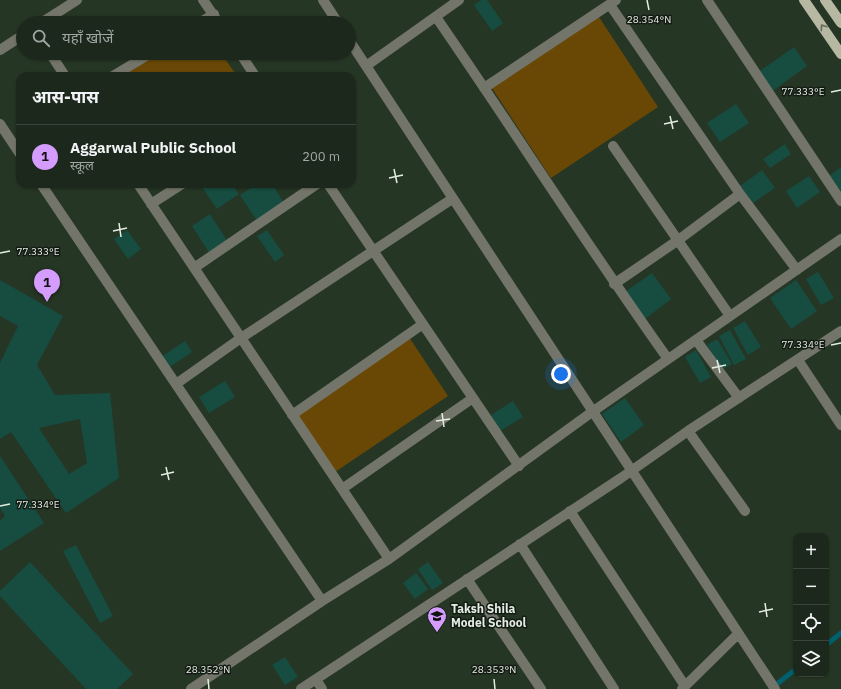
<!DOCTYPE html>
<html lang="hi">
<meta charset="utf-8">
<style>
body{margin:0;font-family:"IBM Plex Sans","Noto Sans Devanagari",sans-serif;background:#293429;color:#f1f3f6}
.controls{position:absolute;right:12px;bottom:12px;display:grid;overflow:hidden;border-radius:8px;box-shadow:0 1px 3px #0004}
.controls button{width:36px;height:36px;display:grid;place-items:center;padding:0;border:0;border-bottom:1px solid #3a443b;background:#1c281c;color:#f1f3f6;font:20px sans-serif}
.you{position:absolute;left:561px;top:374px;width:14px;height:14px;margin:-10px;border:3px solid #fff;border-radius:50%;background:#1a73e8;box-shadow:0 0 0 6px #1a73e833}
.badge{display:grid;place-items:center;width:26px;height:26px;border-radius:50%;background:#d49cfc;color:#111;font-size:13px;font-weight:700}
.pin{position:absolute;translate:-50% -33px;filter:drop-shadow(0 1px 2px #0008)}
.pin::after{content:'';position:absolute;top:21px;width:14px;height:12px;background:inherit;clip-path:polygon(0 0,100% 0,50% 100%)}
.list{margin:0;padding:0;list-style:none}
h2{display:flex;justify-content:space-between;align-items:center;height:52px;margin:0;padding:0 16px;font-size:17px}
h2 small{font-size:13px;font-weight:400;color:#a0a6a3}
.list li{display:grid;grid-template-columns:26px 1fr auto;gap:12px;align-items:center;box-sizing:border-box;height:64px;padding:0 16px;border-top:1px solid #3a443b}
.list b{display:block;font-size:15px;white-space:nowrap}
.list p{margin:0;font-size:13px;white-space:nowrap;color:#a0a6a3}
.list em{font-size:13px;font-style:normal;color:#a0a6a3}
.icon{flex:none;width:22px;height:22px;fill:none;stroke:currentColor;stroke-width:2;stroke-linecap:round;stroke-linejoin:round}
.map{position:relative;flex:none;width:841px;height:689px;overflow:hidden}
.search{position:absolute;background:#1c281c;box-shadow:0 1px 3px #0004;left:16px;top:16px;width:340px;height:44px;display:flex;align-items:center;gap:10px;box-sizing:border-box;padding:0 14px;border-radius:22px;color:#a0a6a3;font-size:15px}
.panel{position:absolute;background:#1c281c;box-shadow:0 1px 3px #0004;left:16px;top:72px;width:340px;height:116px;border-radius:12px}
.map>svg:first-child{display:block}
.green{fill:#694806}
.lines{fill:none;stroke-linecap:round;stroke-linejoin:round}
.stream{stroke:#00606d;stroke-width:5}
.building{fill:#174c41;fill-rule:evenodd}
.minor{stroke:#74756a;stroke-width:10}
.major{stroke:#b6b8a1;stroke-width:10}
.oneway{stroke:#656a5a}
.ticks{fill:none;stroke:#e3ede2;stroke-width:1.5}
.labels{text-anchor:middle;stroke-width:3;stroke-linejoin:round;paint-order:stroke}
.poi-label{font-size:12px;font-weight:bold;fill:#e3ede2;stroke:#141b14;text-anchor:start}
.ticks-label{font-size:10px;text-anchor:middle;fill:#e3ede2;stroke:#141b14;stroke-width:3;stroke-linejoin:round;paint-order:stroke}
</style>
<div class="map">
<svg width="841" height="689" viewBox="0 0 841 689">
<rect width="100%" height="100%" fill="#263625"/>
<!-- green -->
<path class="green" d="M597,14l61,93 -107,71 -61,-93z
M152,53h69l16,23h-118z
M409,337l39,59 -113,76 -39,-58z"/>
<g class="lines">
<!-- stream -->
<path class="stream" d="M826,645l15,-12
M773,687l23,-18"/>
</g>
<!-- building -->
<path class="building" d="M481,0h6l16,23 -11,8 -18,-26z
M794,47l13,19 -36,26 -14,-19z
M736,104l13,19 -29,19 -13,-19z
M785,144l6,10 -21,14 -7,-9z
M841,167v26l-12,-17z
M762,170l13,18 -22,15 -13,-17z
M809,176l11,16 -23,16 -11,-17z
M200,184h32l7,10 -22,15z
M257,184h15l12,19 -27,18 -17,-26z
M210,214l18,28 -18,12 -18,-28z
M127,230l14,19 -13,10 -14,-20z
M267,230l17,25 -9,7 -18,-26z
M818,272l16,26 -13,7 -15,-26z
M652,273l19,26 -26,20 -20,-27z
M0,280l63,36 -26,49 18,30 55,-2 9,85 -53,35 -55,-81 -11,7v-76l18,-37 -18,-10zM80,419l7,44 -18,11 -30,-46z
M796,280l21,31 -26,18 -21,-31z
M745,321l16,26 -13,8 -15,-27z
M730,330l16,29 -12,6 -15,-29z
M717,339l15,25 -10,6 -15,-25z
M185,341l7,11 -24,16 -7,-11z
M696,350l15,27 -11,6 -15,-26z
M225,381l10,16 -26,16 -10,-16z
M625,398l19,27 -23,17 -19,-28z
M513,401l10,16 -23,14 -9,-16z
M0,456l44,67 -44,28v-30l5,-5 -5,-8z
M76,545l37,71 -13,7 -37,-72z
M30,562l103,112 -16,15h-31l-86,-93v-5z
M428,562l15,21 -11,7 -14,-21z
M416,573l12,16 -13,10 -12,-16z
M285,657l13,20 -13,8 -13,-20z"/>
<g class="lines">
<!-- minor -->
<path class="minor" d="M203,0l16,23
M323,0l15,23
M707,0l134,201
M610,5l130,189 57,76
M436,17c78,113 152,230 232,342
M41,23l36,-23
M199,23l15,-9
M349,40l426,649
M0,50l23,-15
M50,53l15,23
M240,53l15,23
M366,66l93,-66
M113,76l38,-23
M484,88l132,-88
M0,124l20,30
M613,146l117,170
M41,184l281,417
M138,184l251,375
M328,184l191,282
M151,204l31,-20
M194,268l123,-84
M614,284l63,-43 63,-47
M696,340l43,58
M798,360l43,65
M176,384l65,-46 211,-139
M292,415l131,-91
M688,431l57,80
M342,489l131,-91
M570,511l115,175
M520,544l94,145
M467,579l74,110
M316,679l6,10
M191,689l131,-88 67,-42 203,-147 249,-173
M301,689l320,-211 67,-47 153,-100
M682,689l56,-55"/>
<!-- major -->
<path class="major" d="M804,0l37,54
M825,0l16,23"/>
</g>
<!-- one-way arrows -->
<defs><path id="oneway-chevron" d="M-2-3.5L2.5 0L-2 3.5" fill="none" stroke-width="1.6" stroke-linecap="round" stroke-linejoin="round"/></defs>
<use class="oneway" href="#oneway-chevron" transform="translate(823 27) rotate(-124)"/>
<!-- ticks -->
<path class="ticks" d="M647,0l2,10M831,92l10,-2M670,116l3,13M664,124l14,-3M394,169l3,14M389,178l14,-3M119,223l2,14M113,231l14,-3M0,253l10,-2M831,345l10,-2M717,360l3,13M712,368l14,-3M442,413l2,14M436,421l14,-2M166,467l3,13M161,475l13,-3M0,506l10,-2M765,603l2,14M759,612l14,-3M208,679l1,10M494,679l1,10"/>
<!-- icons -->
<defs>
<g id="school-pin" transform="scale(1)"><path d="M0 17L-7.5 6A9.5 9.5 0 1 1 7.5 6Z" fill="#d49cfc" stroke="#141b14"/><path d="M0-5L7-2L0 1L-7-2ZM-4 1L0 2.5L4 1V4Q0 6-4 4Z" fill="#111"/></g>
</defs>
<g fill-rule="evenodd">
<use href="#school-pin" x="437" y="616"/>
</g>
<g class="labels">
<!-- poi labels -->
<g class="poi-label">
<text x="451" y="613">Taksh Shila<tspan x="451" dy="14">Model School</tspan></text>
</g>
</g>
<g class="ticks-label">
<text x="649" y="23">28.354°N</text>
<text x="803" y="95">77.333°E</text>
<text x="38" y="255">77.333°E</text>
<text x="803" y="348">77.334°E</text>
<text x="38" y="508">77.334°E</text>
<text x="208" y="673">28.352°N</text>
<text x="494" y="673">28.353°N</text>
</g>
</svg>
<div class="controls">
<button>+</button>
<button>−</button>
<button><svg class="icon" aria-label="locate" viewBox="0 0 24 24"><circle cx="12" cy="12" r="6"/><path d="M12 2v4M12 18v4M2 12h4M18 12h4"/></svg></button>
<button><svg class="icon" aria-label="layers" viewBox="0 0 24 24"><path d="M12 4l9 5-9 5-9-5zM3 14l9 5 9-5"/></svg></button>
</div>
<div class="you"></div>
<div class="pin badge" style="left:47px;top:302px">1</div>
<div class="search"><svg class="icon" aria-label="search" viewBox="0 0 24 24"><circle cx="10" cy="10" r="6"/><path d="M15 15l6 6"/></svg>यहाँ खोजें</div>
<section class="panel">
<h2>आस-पास<small></small></h2>
<ul class="list">
<li><span class="badge">1</span><div><b>Aggarwal Public School</b><p>स्कूल</p></div><em>200 m</em></li>
</ul>
</section>
</div>
